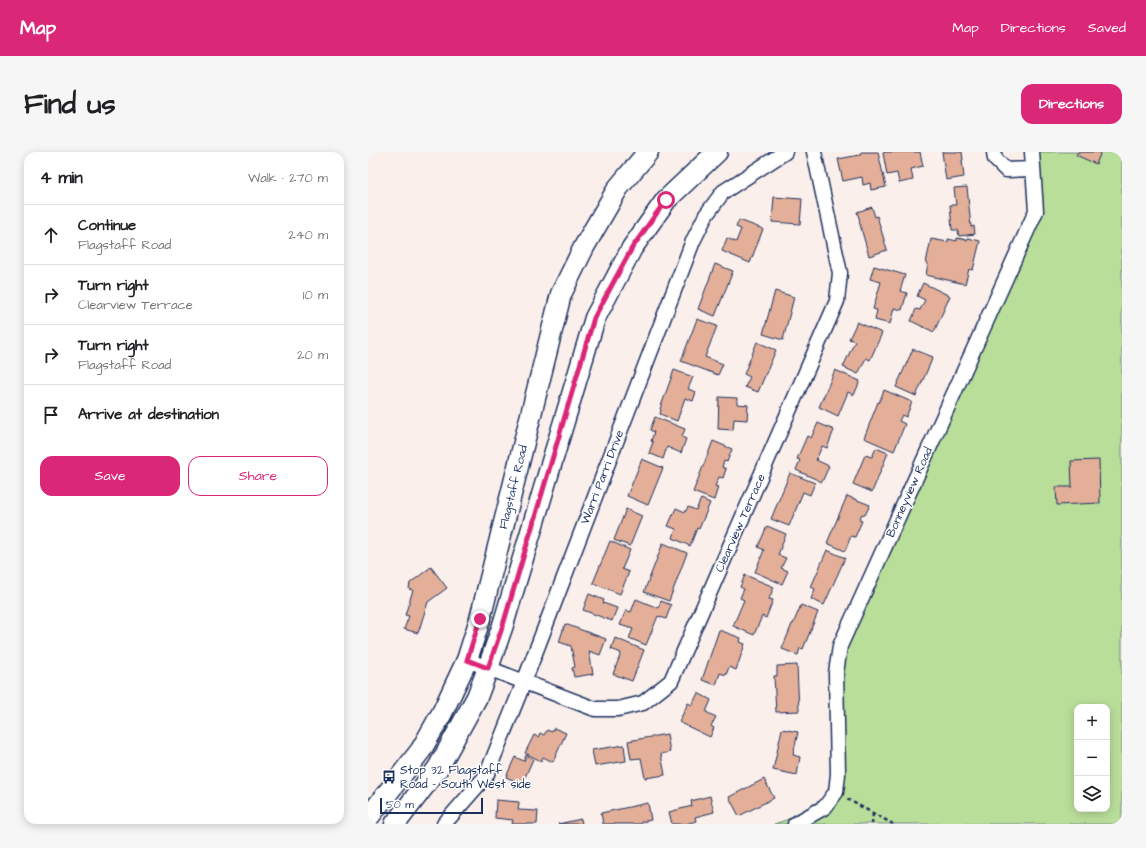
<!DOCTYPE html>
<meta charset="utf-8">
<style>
body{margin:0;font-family:"Architects Daughter",sans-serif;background:#f6f6f6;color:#202124}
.controls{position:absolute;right:12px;bottom:12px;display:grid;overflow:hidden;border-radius:8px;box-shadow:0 2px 10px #0003}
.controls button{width:36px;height:36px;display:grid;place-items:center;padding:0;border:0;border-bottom:1px solid #e0e0e0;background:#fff;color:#202124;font:20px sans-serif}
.scale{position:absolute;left:12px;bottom:10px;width:103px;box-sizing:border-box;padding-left:4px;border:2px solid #1b2f5e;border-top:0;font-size:11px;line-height:14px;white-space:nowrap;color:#1b2f5e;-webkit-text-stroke:3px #fff;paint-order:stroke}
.stop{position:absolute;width:12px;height:12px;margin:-9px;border:3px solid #db2777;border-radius:50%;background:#fff}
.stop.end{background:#db2777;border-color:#fff;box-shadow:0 1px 4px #0008}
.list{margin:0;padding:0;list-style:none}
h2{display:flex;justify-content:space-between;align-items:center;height:52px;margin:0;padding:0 16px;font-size:17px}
h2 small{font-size:13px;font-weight:400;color:#757577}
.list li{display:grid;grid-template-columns:26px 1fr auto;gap:12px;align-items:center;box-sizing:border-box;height:60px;padding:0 16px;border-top:1px solid #e0e0e0}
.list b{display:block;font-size:15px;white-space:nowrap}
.list p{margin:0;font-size:13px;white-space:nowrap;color:#757577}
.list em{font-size:13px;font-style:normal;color:#757577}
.actions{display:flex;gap:8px;padding:12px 16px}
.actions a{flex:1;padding:9px 0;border:1px solid #db2777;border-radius:12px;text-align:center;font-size:14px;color:#db2777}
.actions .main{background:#db2777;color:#fff}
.icon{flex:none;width:22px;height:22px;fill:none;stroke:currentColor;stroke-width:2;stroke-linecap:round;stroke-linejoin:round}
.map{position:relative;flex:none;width:754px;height:672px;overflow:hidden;border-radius:12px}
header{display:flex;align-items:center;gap:24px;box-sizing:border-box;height:56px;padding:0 20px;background:#db2777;color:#fff}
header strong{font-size:19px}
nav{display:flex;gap:22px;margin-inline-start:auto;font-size:14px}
.intro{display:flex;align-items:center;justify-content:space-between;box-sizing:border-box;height:96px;padding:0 24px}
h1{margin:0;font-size:28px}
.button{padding:10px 18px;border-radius:12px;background:#db2777;color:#fff;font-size:14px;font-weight:700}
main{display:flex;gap:24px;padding:0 24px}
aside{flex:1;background:#fff;border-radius:12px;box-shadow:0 2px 10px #0003}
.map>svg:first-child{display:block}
.green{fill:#b9de99;stroke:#6a867c;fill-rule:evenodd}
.building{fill:#e4af98;stroke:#1b2f5e}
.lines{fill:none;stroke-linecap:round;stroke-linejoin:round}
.minor-casing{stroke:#1b2f5e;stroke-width:17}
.secondary-casing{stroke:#1b2f5e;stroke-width:23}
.path{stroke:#1b2f5e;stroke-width:2.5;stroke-dasharray:4 3;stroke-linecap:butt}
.minor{stroke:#fff;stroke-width:14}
.secondary{stroke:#fff;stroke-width:20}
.route{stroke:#db2777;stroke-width:5}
.labels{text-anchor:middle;stroke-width:3;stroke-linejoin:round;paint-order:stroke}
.street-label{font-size:12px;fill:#1b2f5e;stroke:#fff}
.poi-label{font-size:12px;fill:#1b2f5e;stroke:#fff;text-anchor:start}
</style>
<header>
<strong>Map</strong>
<nav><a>Map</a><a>Directions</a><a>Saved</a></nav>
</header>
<div class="intro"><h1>Find us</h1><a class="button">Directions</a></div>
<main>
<aside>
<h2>4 min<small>Walk · 270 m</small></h2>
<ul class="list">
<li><svg class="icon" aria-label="ahead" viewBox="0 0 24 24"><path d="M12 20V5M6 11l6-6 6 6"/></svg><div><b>Continue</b><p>Flagstaff Road</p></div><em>240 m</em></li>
<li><svg class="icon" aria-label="right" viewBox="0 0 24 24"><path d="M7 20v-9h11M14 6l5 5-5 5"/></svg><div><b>Turn right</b><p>Clearview Terrace</p></div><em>10 m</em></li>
<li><svg class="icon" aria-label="right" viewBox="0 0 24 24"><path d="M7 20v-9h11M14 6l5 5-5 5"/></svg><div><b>Turn right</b><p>Flagstaff Road</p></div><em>20 m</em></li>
<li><svg class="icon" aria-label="arrive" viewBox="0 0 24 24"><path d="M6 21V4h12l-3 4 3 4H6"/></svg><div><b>Arrive at destination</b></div></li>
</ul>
<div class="actions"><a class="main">Save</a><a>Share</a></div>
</aside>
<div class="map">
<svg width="754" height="672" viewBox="0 0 754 672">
<rect width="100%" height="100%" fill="#faefea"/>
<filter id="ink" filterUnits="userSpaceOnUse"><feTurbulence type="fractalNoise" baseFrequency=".025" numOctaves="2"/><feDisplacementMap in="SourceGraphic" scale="8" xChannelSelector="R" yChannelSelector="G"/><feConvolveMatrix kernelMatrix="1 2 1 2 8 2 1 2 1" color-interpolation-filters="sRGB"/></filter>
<g filter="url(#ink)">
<!-- green -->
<path class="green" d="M664,0h90v672h-348l51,-17 11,-15 4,-146 196,-435zM709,555h30v102h-30z"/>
<!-- building -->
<path class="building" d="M494,0h16l8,35 -15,3 -1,-7 -7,2 -1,-8 -19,4 -5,-22 22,-4v-2z
M518,0h34l3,14 -12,3 2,11 -14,3 -2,-10 -10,2 -4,-22z
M574,0h20l1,8h-1l2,17 -18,3z
M710,0h23l-5,12 -20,-9z
M599,35l4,40 3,-1 1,8 -16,2 -1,-6h-6l-2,-25h6l-2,-17z
M406,45l28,2 -2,25 -28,-2z
M504,55l3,10 2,-1 10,34 -18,6 -10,-35h1l-3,-9z
M371,68l24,9 -13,34 -28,-12 5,-13 9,4 5,-13 -5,-2z
M589,86l10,2 1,-2 12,3 -7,29 -4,-1 -4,15 -39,-9 2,-12h-2l5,-24 17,3v-3l9,2z
M347,112l18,7 -18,45 -17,-7z
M506,114l31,9 -5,16 7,2 -5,17 -8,-2 -4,16 -15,-4 2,-10 -4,-1 8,-27 -11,-3z
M555,131l27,13 -16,36 -23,-11 5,-12 4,1 5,-10 -8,-4z
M407,139l19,6 -11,43 -20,-6z
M329,167l20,7 -12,31 18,7 -5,11 -37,-14z
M489,170l25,11 -12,27 -4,-2 -8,16 -15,-7 12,-26 -6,-2z
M389,190l19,8 -18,42 -13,-5 5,-10 -6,-3z
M545,197l20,8 -17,39 -20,-9z
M306,218l19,7 -5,12 8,3 -3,9 -8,-3 -8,23 -17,-7 1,-4 -1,-1z
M467,218l25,11 -6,14 -6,-3 -10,24 -19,-9z
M516,238l28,12 -6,15 -4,-2 -3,6 6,3 -11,27 -30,-13 14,-36 1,1z
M351,245l18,1v6l11,1 -1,15 -13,-1 -1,11 -15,-1z
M287,265l30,12 -3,8 4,2 -5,14 -14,-6 -4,12 -14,-6 4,-11 -2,-1 3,-9 -4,-2z
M450,271l16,7 -7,18 -5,-2 -6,14 13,6 -7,16 -26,-12 4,-10 -3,-1 10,-23 4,2z
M345,289l19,8 -5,13 -3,-1 -2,6 4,2 -3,9 -4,-1 -4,9 3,1 -4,13 -21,-8z
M508,296l12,5 -16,39 -19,-8 12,-29 7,2z
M274,307l21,9 -15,37 -21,-9z
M731,308l1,43 -43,2 -1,-18h16l-1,-26z
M422,321l25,10 -5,12 -7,-3 -14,34 -18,-7z
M479,344l23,9 -5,10 -3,-1 -3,6 3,1 -7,16 -4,-1 -6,15 -18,-8z
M333,347l9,4 -11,26 -2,-1 -7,18 -17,-8 3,-9 -8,-3 8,-18 9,4 3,-5 8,3z
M258,357l16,7 -12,30 -16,-6z
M399,374l19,8 -8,21 8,3 -5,10 7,3 -6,13 -27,-12 9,-22 -6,-3z
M242,389l20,9 -8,19 7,3 -9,22 -27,-11z
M295,391l24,10 -18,48 -25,-9z
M459,398l18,8 -21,47 -13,-6 4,-10 -4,-2z
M63,415l16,21 -19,14 -10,31 -14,-4 5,-13 -4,-1 8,-25 -4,-1 1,-6z
M377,423l29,12 -5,12 4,1 -7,18 -4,-2 -8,19 -21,-9 11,-26 -4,-2 4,-9 -4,-2z
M221,442l15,6 -1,3 14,5 -5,13 -29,-11z
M268,447l22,9 3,-7 10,4 -5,14 -8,-3 -12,29 -17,-7 4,-9 -13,-4 6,-15 5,2z
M433,453l17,7 -15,37 -3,-1 -2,7 -16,-6 10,-25h1z
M197,472l41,15 -6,16 -11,-4 4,23 -19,3 -2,-9 3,-1 -4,-21 -12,-4z
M351,478l22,8 -1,4 5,2 -9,26 -7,-3 -3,8 -6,-2 -4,12 -14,-5z
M247,486l29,12 -12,31 -19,-7 8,-21 -10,-4z
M429,513l2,46 -23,1 -2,-36h3v-10z
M330,541l13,7 -5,12 10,5 -5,9 3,2 -4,9 -31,-15 9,-19 4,2z
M186,576l12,5 -13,29 -10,-5 -2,4 -16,-8 9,-18 4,2 2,-4 4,2 3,-5 5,2z
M414,577l16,3 -5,23 7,2 -3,18 -24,-5z
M299,582l3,18 -9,2 4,21 -20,3 -4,-20 -10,1 -3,-18z
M256,593l2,16 -31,5 -3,-16z
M158,603l7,4 -11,25 -16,-7 9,-20 9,4z
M396,627l10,19 -35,18 -10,-19z
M342,644l4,16 -19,5 1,4 -10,3h-14l-3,-12 23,-6 -1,-5z
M128,648l23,2 -1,8 20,1 -1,13h-25l1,-4 -18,-2z
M280,651l3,17 -10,2v2h-38l-2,-11z
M213,667l1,5h-24z"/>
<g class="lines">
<!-- minor casing -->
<g class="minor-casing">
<path id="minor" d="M626,0l1,7 11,11 27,-1
M99,508l128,49h23l25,-6 28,-22 166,-380 3,-28 -26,-121
M76,672l42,-48 38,-94 169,-441 13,-26 17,-23 62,-40
M427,672l30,-17 11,-15 2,-18 -2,-101 4,-27 196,-435 -4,-59"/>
</g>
<!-- secondary casing -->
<g class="secondary-casing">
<path id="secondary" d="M0,666l53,-68 21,-37 25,-53 13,-41 81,-325 23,-47 34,-59 30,-36
M27,672l43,-56 39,-71 11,-29 15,-43 92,-307 37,-70 34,-48 51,-48"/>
</g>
<!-- path -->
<path class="path" d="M479,647l46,25
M504,672l1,-11"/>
<!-- minor -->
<use href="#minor" class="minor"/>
<!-- secondary -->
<use href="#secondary" class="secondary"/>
</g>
</g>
<g class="lines" filter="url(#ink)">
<!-- route -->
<path class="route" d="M112,467l-13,41 21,8 15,-43 91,-307 38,-70 34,-48"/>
</g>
<!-- icons -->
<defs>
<g id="bus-bare" transform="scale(1.08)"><path d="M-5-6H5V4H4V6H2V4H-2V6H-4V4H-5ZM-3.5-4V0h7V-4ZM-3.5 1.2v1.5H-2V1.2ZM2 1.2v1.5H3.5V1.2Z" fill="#1b2f5e" stroke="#fff" stroke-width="2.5" paint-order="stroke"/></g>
</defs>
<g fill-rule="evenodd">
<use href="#bus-bare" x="21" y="625"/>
</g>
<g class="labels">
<!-- street labels -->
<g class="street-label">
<text transform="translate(234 325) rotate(-69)" y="4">Warri Parri Drive</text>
<text transform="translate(145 335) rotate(-76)" y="4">Flagstaff Road</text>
<text transform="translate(541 340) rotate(-66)" y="4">Bonneyview Road</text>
<text transform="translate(372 371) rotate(-66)" y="4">Clearview Terrace</text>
</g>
<!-- poi labels -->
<g class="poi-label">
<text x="32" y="622">Stop 32 Flagstaff<tspan x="32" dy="14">Road - South West side</tspan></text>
</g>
</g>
</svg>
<div class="controls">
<button>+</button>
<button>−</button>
<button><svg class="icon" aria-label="layers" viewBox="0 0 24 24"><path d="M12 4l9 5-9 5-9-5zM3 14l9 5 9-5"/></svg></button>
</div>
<div class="scale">50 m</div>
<div class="stop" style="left:298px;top:48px"></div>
<div class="stop end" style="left:112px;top:467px"></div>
</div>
</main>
